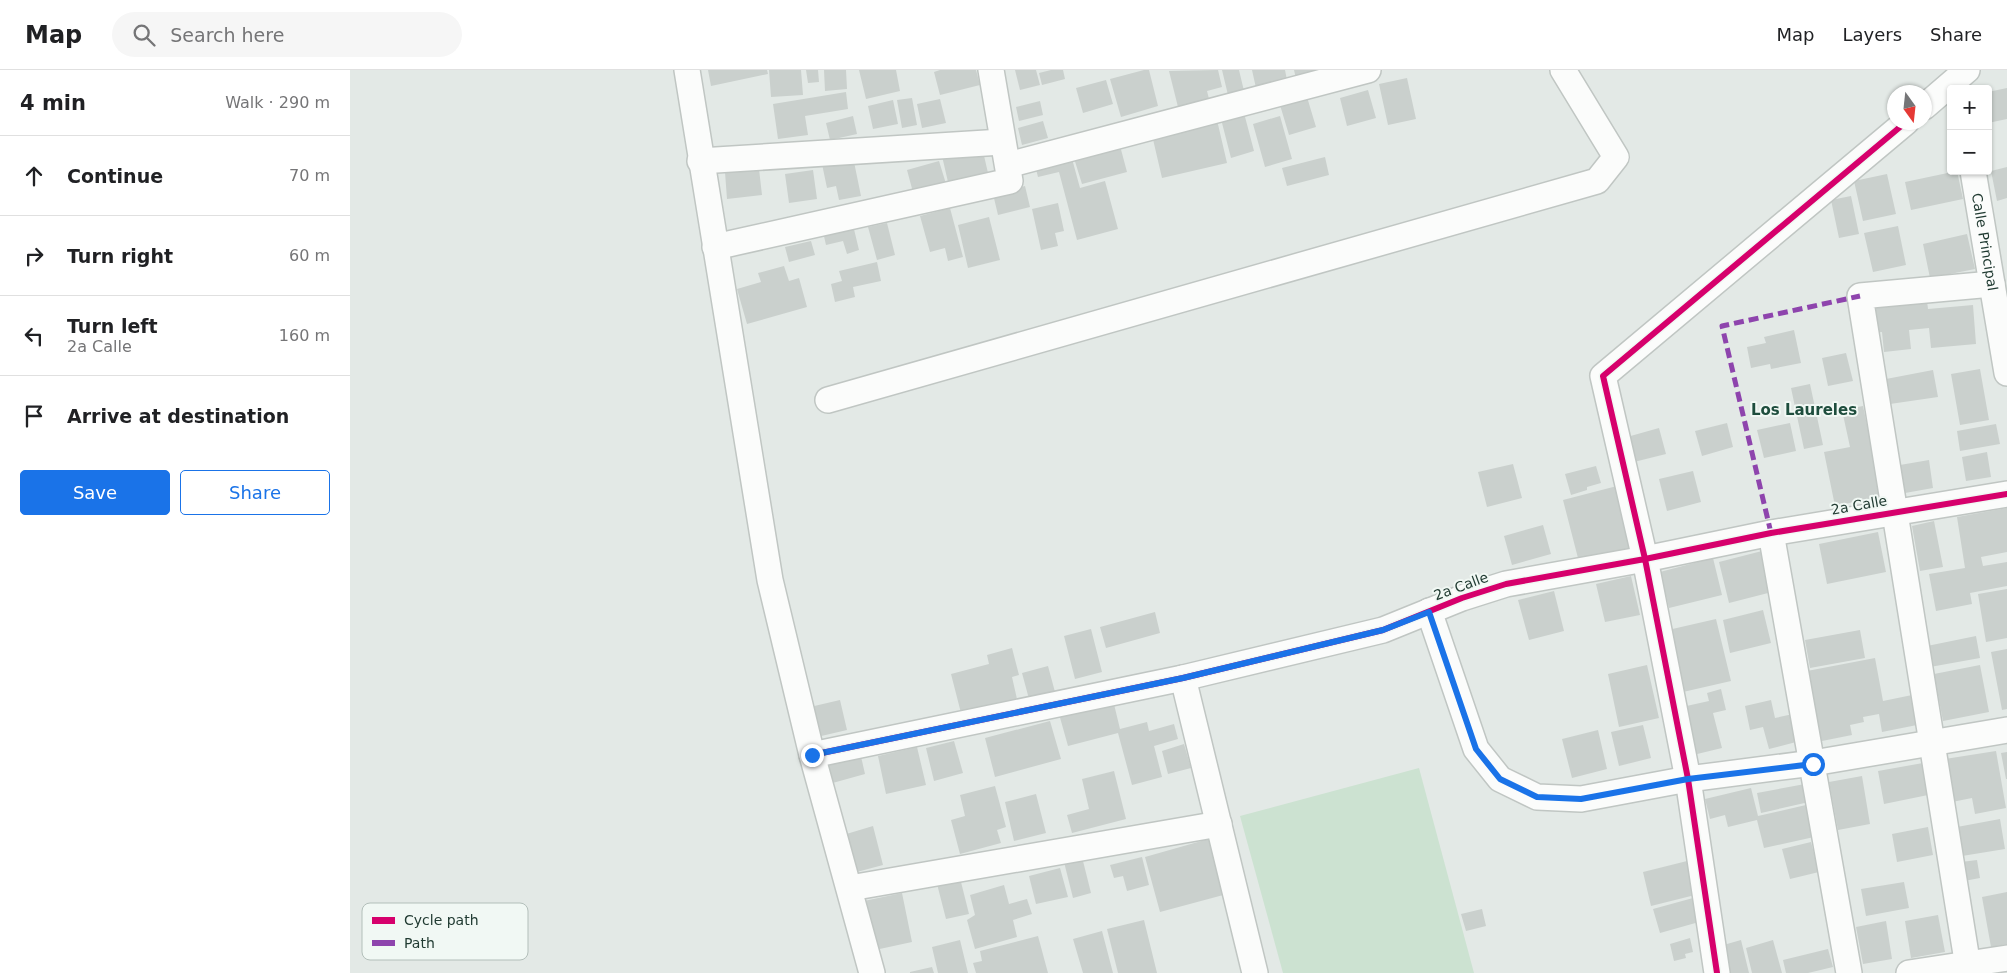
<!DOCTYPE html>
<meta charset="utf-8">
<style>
body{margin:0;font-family:"DejaVu Sans",sans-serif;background:#f6f6f6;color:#202124}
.controls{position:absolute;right:15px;top:15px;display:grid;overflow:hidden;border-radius:5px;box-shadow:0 1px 4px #0004}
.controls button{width:45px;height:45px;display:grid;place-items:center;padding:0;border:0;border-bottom:1px solid #e0e0e0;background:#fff;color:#202124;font:25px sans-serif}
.compass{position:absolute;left:1537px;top:15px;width:45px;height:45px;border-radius:50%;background:#fff;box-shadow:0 1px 4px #0004;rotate:165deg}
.stop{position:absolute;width:15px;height:15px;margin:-11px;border:4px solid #1a73e8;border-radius:50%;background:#fff}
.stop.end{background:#1a73e8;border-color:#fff;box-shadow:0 1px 5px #0008}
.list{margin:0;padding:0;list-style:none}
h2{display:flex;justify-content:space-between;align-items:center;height:65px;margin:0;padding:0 20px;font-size:21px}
h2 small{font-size:16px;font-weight:400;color:#757577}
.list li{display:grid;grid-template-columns:32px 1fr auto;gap:15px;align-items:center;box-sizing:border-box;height:80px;padding:0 20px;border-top:1px solid #e0e0e0}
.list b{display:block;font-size:19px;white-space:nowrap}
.list p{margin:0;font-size:16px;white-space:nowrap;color:#757577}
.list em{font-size:16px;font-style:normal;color:#757577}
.actions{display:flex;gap:10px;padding:15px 20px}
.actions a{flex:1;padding:11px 0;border:1px solid #1a73e8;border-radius:5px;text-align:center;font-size:18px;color:#1a73e8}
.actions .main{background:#1a73e8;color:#fff}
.icon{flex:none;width:28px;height:28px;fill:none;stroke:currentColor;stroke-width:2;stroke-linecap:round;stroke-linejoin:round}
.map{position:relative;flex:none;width:1657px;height:903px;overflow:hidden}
header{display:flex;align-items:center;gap:30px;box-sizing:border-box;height:70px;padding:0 25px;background:#fff;border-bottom:1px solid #e0e0e0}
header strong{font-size:24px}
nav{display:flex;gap:28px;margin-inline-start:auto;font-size:18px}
.search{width:350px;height:45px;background:#f6f6f6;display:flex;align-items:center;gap:12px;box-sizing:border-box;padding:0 18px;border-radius:28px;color:#757577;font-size:19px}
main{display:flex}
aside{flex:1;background:#fff}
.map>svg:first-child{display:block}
.green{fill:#cce2d1}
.building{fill:#cad0cd}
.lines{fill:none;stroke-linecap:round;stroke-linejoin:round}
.minor-casing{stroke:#c0c6c3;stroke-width:28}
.minor{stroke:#fbfcfb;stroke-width:25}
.quiet{stroke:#8e44ad;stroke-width:5;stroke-dasharray:10 5;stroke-linecap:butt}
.cycleway-casing{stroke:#f1f8f4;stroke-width:9}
.cycleway{stroke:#d6006c;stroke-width:6}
.route{stroke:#1a73e8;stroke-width:6}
.labels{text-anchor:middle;stroke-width:4;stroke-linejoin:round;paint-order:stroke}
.street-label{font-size:14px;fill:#213b32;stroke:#f1f8f4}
.neighbourhood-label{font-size:15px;font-weight:bold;fill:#1e4d3d;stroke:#f1f8f4}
.key{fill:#f1f8f4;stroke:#b3bfba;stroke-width:1}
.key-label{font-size:14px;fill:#213b32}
</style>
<header>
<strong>Map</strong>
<div class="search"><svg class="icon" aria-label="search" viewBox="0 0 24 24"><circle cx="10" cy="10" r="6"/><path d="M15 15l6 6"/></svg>Search here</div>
<nav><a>Map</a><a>Layers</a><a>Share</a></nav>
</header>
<main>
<aside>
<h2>4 min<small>Walk · 290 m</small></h2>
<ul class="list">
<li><svg class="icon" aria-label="ahead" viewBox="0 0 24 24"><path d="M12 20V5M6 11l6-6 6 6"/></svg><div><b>Continue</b></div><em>70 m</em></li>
<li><svg class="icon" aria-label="right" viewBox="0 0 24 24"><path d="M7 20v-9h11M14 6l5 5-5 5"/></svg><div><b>Turn right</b></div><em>60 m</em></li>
<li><svg class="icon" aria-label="left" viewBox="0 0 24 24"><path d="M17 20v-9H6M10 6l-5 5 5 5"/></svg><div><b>Turn left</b><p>2a Calle</p></div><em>160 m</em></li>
<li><svg class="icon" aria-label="arrive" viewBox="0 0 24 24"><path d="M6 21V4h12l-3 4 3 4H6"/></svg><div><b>Arrive at destination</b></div></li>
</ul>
<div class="actions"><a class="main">Save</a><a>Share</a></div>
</aside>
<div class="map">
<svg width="1657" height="903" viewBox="0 0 1657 903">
<rect width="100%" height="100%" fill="#e3e9e6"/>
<!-- green -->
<path class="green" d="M1069,698l55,205h-191l-43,-157z"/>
<!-- building -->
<path class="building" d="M358,0h59l1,4 -57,12z
M419,0h32l2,25 -32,2z
M456,0h12l1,12 -11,1z
M474,0h22l1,19 -22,2z
M509,0h37l4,21 -34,8z
M590,0h36l4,15 -40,10 -6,-23z
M665,0h21l4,15 -20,5z
M701,0h12l2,9 -23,6 -3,-12z
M794,0h5l9,36 -37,11 -11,-38z
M868,0l4,17 -15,4 2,8 -31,8 -9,-36z
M872,0h17l5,21 -16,4z
M902,0h33l2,10 -31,8z
M944,0h38l-35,13z
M1057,8l9,41 -28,6 -9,-41z
M756,10l7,24 -30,9 -7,-25z
M1657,18v31l-19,4v-31z
M1018,20l8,28 -29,8 -7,-28z
M496,22l2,17 -43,7 3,19 -30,4 -5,-35z
M957,27l9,30 -27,8 -9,-30z
M562,28l5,27 -15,3 -5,-28z
M590,29l6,24 -24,5 -5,-24z
M543,30l5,24 -25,5 -5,-23z
M690,31l3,14 -24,6 -3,-14z
M894,43l10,38 -23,7 -10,-39z
M503,46l4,18 -27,6 -4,-17z
M930,46l12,43 -27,8 -12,-43z
M867,50l10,43 -65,15 -10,-43z
M693,51l5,17 -26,7 -4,-17z
M769,72l8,30 -45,12 -9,-29z
M632,77l6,26 -40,9 -6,-26z
M721,85l9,33 25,-7 13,48 -41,11 -18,-68 -21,5 -3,-12z
M503,87l8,39 -22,4 -3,-14 -9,2 -5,-24z
M975,87l4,18 -42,11 -5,-18z
M589,91l8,26 -33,9 -7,-26z
M1657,97v31l-10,3 -6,-30z
M409,99l3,26 -35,4 -2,-27z
M463,100l4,29 -28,4 -4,-29z
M1607,101l6,28 -52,11 -6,-28z
M1537,104l9,40 -33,7 -9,-40z
M675,116l5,21 -32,8 -5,-21z
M1501,126l8,38 -20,4 -8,-38z
M708,133l6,28 -9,2 3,13 -17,4 -9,-41z
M600,138l13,49 -15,4 -3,-13 -15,4 -10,-36z
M639,147l11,43 -32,8 -10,-43z
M537,153l8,32 -18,5 -9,-33z
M503,155l6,25 -12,4 -4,-13 -17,4 -3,-13z
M1548,156l8,39 -33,7 -9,-39z
M1617,164l8,35 -45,9 -7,-34z
M461,171l4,14 -26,7 -4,-15z
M527,192l4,19 -28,6 2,10 -20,5 -4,-18 11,-3 -3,-10z
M434,196l5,15 10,-3 8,29 -60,17 -10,-35 24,-7 -3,-9z
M1577,231l1,8 45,-4 3,39 -45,4 -2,-20 -20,2 2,19 -27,3 -2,-20 -8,1 -2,-27z
M1444,260l7,33 -30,6 -1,-5 -19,4 -4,-21 19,-4 -2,-6z
M1496,283l7,28 -25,5 -6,-28z
M1630,299l9,51 -29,5 -9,-51z
M1583,300l5,27 -48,7 -4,-25z
M1460,314l13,61 -19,4 -13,-61z
M1513,336l19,90 -47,10 -11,-54 26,-5 -8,-37z
M1377,353l6,24 -31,9 -7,-25z
M1440,353l6,28 -32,7 -7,-28z
M1646,354l4,20 -40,7 -3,-20z
M1309,358l7,26 -32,8 -7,-25z
M1637,382l4,25 -25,4 -4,-24z
M1579,390l4,28 -28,5 -5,-28z
M1163,394l9,34 -35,9 -9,-35z
M1246,396l5,17 -14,4v3l-16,5 -6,-21z
M1343,401l8,31 -34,9 -8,-32z
M1267,416l15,61 -53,15 -16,-62z
M1657,438v44l-26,5 2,9 24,-4v24l-37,7 2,11 -36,7 -7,-37 36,-6 -8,-51z
M1584,451l9,46 -23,4 -8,-45z
M1193,455l8,29 -39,11 -8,-29z
M1528,462l8,40 -59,12 -8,-40z
M1412,481l10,41 -43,11 -10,-41z
M1363,488l9,37 -53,13 -9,-36z
M1281,506l9,39 -35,7 -9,-38z
M1657,519v49l-21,4 -8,-48z
M1204,521l10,40 -35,9 -11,-40z
M1413,540l8,33 -41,10 -7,-33z
M805,542l5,21 -54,15 -6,-21z
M1366,549l15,62 -48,11 -15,-62z
M741,559l11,43 -27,7 -11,-43z
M1510,560l5,28 -55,10 -5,-28z
M1626,566l4,22 -50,9 -3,-21z
M662,578l7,27 -7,2 5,22 -56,14 -10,-39 38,-10 -2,-9z
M1657,579v60l-5,1 -11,-58z
M1525,588l8,43 34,-7 5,30 -40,8 -3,-18 -16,3 1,5 -14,3 2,10 -35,7 -10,-71z
M1297,595l12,53 -40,9 -11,-53z
M1630,595l9,47 -46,9 -9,-47z
M698,596l7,26 -26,7 -7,-26z
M1371,619l5,21 -13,3 9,35 -29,7 -11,-48 27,-6 -2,-8z
M490,630l7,30 -30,7 -7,-30z
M763,630l7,29 27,-7 2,9 25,-7 4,15 -24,7 8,31 -30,8 -14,-52 -50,13 -9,-32z
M1421,630l4,18 18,-4 7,27 -31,8 -6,-22 -13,3 -5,-24z
M700,651l11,38 -66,18 -10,-39z
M1293,655l8,33 -32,8 -8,-34z
M1248,660l9,39 -35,9 -10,-39z
M604,671l9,32 -29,8 -8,-33z
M834,674l7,24 -23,6 -6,-23z
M567,677l9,38 -40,9 -8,-38z
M1646,681l10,57 -31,6 -3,-16 -20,4 -7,-43z
M510,682l5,22 -36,10 -6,-22z
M1657,682v27h-1l-5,-26z
M1573,693l5,32 -44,9 -6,-33z
M764,701l12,48 -54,14 -5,-18 22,-6 -7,-30z
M1512,706l8,48 -32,6 -9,-48z
M1455,714l4,18 -48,11 -4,-20z
M645,716l11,41 -9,3 4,13 -41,11 -9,-34 14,-4 -5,-21z
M1401,718l7,28 48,-11 8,32 -50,11 -7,-28 -29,7 -3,-12 -15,4 -5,-20z
M686,724l10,39 -32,8 -9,-39z
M1650,749l5,30 -43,7 -5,-29z
M523,756l10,39 -30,8 -10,-38z
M1578,757l5,28 -36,7 -5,-28z
M862,768l15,56 -67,18 -15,-55z
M1461,772l8,30 -29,7 -8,-30z
M732,787l9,36 -18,5 -9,-36z
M792,787l7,28 -22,6 -4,-15 -9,2 -4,-13z
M1627,790l3,18 -16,3 -3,-19z
M1337,791l8,34 -44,11 -8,-34z
M710,798l8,29 -32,7 -7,-28z
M610,808l9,36 -23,5 -9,-35z
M1554,812l5,26 -43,8 -5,-27z
M654,815l5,19 18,-5 5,15 -19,6 4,17 -42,12 -8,-29 8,-5 -5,-20z
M1657,822v52l-16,3 -9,-50z
M552,823l10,49 -37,8 -11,-49z
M1343,828l6,24 -39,11 -7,-24z
M1132,839l4,17 -20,5 -5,-17z
M1588,845l7,37 -34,6 -6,-37z
M794,850l13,53h-39l-11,-44z
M1536,851l6,38 -29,5 -7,-37z
M752,861l11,42h-30l-10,-34z
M688,866l10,37h-72l-3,-10 9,-2 -2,-10z
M1340,868l3,14 -8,2 1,4 -12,3 -4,-17z
M610,870l8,33h-30l-6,-26z
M1391,870l8,33h-22l-7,-27z
M1423,870l9,33h-30l-6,-25z
M1478,879l5,18 -25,6h-22l-3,-13z
M582,897l2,6h-24v-1z"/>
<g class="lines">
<!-- minor casing -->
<g class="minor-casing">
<g id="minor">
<path d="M337,0l83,510 42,175 60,218"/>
<path d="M1574,37l43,-37"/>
<path d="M350,91l302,-19"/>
<path d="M658,95l360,-95"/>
<path id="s1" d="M1623,101l34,202"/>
<path d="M365,177l295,-66 -19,-111"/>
<path d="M478,330l769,-219 19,-24 -53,-87"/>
<path d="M1421,463l78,440"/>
<path d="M1079,541l47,138 24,30 37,18 44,2 107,-20 125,-16 194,-33"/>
<path d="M833,608l72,295"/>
<path d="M462,685l371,-77 200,-48 79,-32 44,-14 139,-25 126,-26 236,-39"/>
<path d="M500,818l369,-64"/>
<path d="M1367,903l-29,-194 -43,-220 -42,-183 303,-254"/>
<path d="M1559,903l98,-15"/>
<path d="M1619,903l-109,-677 132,-12"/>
</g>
</g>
<!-- minor -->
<use href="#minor" class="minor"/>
<!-- quiet -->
<path class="quiet" d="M1421,463l-49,-207 138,-30"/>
<!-- cycleway casing -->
<g class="cycleway-casing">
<path id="cycleway" d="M462,685l371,-77 200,-48 79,-32 44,-14 139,-25 126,-26 236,-39
M1367,903l-29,-194 -43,-220 -42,-183 303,-254"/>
</g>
<!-- cycleway -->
<use href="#cycleway" class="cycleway"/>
</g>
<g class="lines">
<!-- route -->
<path class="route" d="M462,685l371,-77 200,-48 46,-18 47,137 24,30 37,18 44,2 107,-20 125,-15"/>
</g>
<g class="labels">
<!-- street labels -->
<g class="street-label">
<text dy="5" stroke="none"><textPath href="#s1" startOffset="72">Calle Principal</textPath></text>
<text transform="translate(1509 435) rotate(-10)" y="5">2a Calle</text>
<text transform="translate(1111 516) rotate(-20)" y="5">2a Calle</text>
</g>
<!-- neighbourhood labels -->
<g class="neighbourhood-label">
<text x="1454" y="345">Los Laureles</text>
</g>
</g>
<!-- legend -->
<rect x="12" y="833" width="166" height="57" rx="8" class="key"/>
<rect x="22" y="847" width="23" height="7" fill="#d6006c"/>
<rect x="22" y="870" width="23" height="6" fill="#8e44ad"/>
<g class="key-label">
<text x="54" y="855">Cycle path</text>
<text x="54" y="878">Path</text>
</g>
</svg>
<div class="controls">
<button>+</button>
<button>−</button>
</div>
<svg class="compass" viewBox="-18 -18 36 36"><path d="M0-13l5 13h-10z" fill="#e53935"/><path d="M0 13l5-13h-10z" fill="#757577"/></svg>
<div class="stop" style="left:1463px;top:694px"></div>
<div class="stop end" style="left:462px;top:685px"></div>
</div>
</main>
